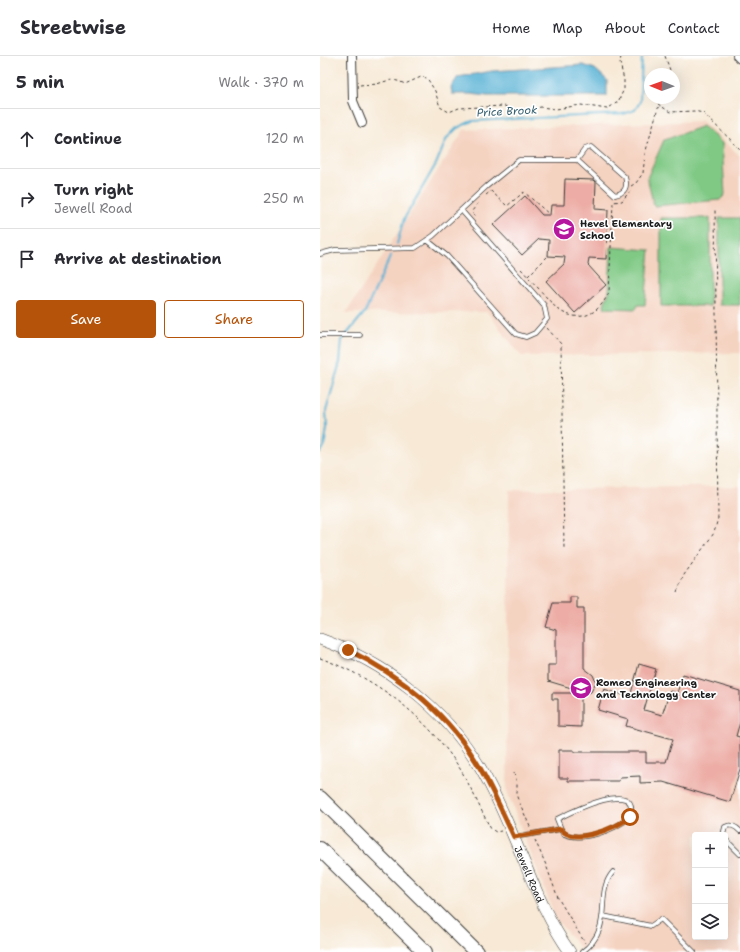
<!DOCTYPE html>
<meta charset="utf-8">
<style>
body{margin:0;font-family:"Shantell Sans",sans-serif;background:#f2f2f3;color:#2b2b33}
.controls{position:absolute;right:12px;bottom:12px;display:grid;overflow:hidden;border-radius:4px;box-shadow:0 4px 16px #0002}
.controls button{width:36px;height:36px;display:grid;place-items:center;padding:0;border:0;border-bottom:1px solid #e1e1e2;background:#fff;color:#2b2b33;font:20px sans-serif}
.compass{position:absolute;left:324px;top:12px;width:36px;height:36px;border-radius:50%;background:#fff;box-shadow:0 4px 16px #0002;rotate:271deg}
.stop{position:absolute;width:12px;height:12px;margin:-9px;border:3px solid #b45309;border-radius:50%;background:#fff}
.stop.end{background:#b45309;border-color:#fff;box-shadow:0 1px 4px #0008}
.list{margin:0;padding:0;list-style:none}
h2{display:flex;justify-content:space-between;align-items:center;height:52px;margin:0;padding:0 16px;font-size:17px}
h2 small{font-size:13px;font-weight:400;color:#7c7c81}
.list li{display:grid;grid-template-columns:26px 1fr auto;gap:12px;align-items:center;box-sizing:border-box;height:60px;padding:0 16px;border-top:1px solid #e1e1e2}
.list b{display:block;font-size:15px;white-space:nowrap}
.list p{margin:0;font-size:13px;white-space:nowrap;color:#7c7c81}
.list em{font-size:13px;font-style:normal;color:#7c7c81}
.actions{display:flex;gap:8px;padding:12px 16px}
.actions a{flex:1;padding:9px 0;border:1px solid #b45309;border-radius:4px;text-align:center;font-size:14px;color:#b45309}
.actions .main{background:#b45309;color:#fff}
.icon{flex:none;width:22px;height:22px;fill:none;stroke:currentColor;stroke-width:2;stroke-linecap:round;stroke-linejoin:round}
.map{position:relative;flex:none;width:420px;height:896px;overflow:hidden}
header{display:flex;align-items:center;gap:24px;box-sizing:border-box;height:56px;padding:0 20px;background:#fff;border-bottom:1px solid #e1e1e2}
header strong{font-size:19px}
nav{display:flex;gap:22px;margin-inline-start:auto;font-size:14px}
main{display:flex}
aside{flex:1;background:#fff}
.map>svg:first-child{display:block}
.built{fill:#f5d3c1;fill-rule:evenodd}
.green{fill:#80c985;stroke:#4e7250}
.water{fill:#57b1d4;stroke:#3a6678}
.lines{fill:none;stroke-linecap:round;stroke-linejoin:round}
.stream{stroke:#57b1d4;stroke-width:2}
.building{fill:#edada6}
.lane-casing{stroke:#3d3b38;stroke-width:5.5}
.street-casing{stroke:#3d3b38;stroke-width:10}
.secondary-casing{stroke:#3d3b38;stroke-width:12}
.highway-casing{stroke:#3d3b38;stroke-width:16}
.path{stroke:#3d3b38;stroke-width:1;stroke-dasharray:3 3;stroke-linecap:butt}
.lane{stroke:#fff;stroke-width:4}
.street{stroke:#fff;stroke-width:8}
.secondary{stroke:#fff;stroke-width:11}
.highway{stroke:#fff;stroke-width:14}
.route{stroke:#b45309;stroke-width:5}
.labels{text-anchor:middle;stroke-width:3.5;stroke-linejoin:round;paint-order:stroke}
.poi-label{font-size:10px;font-weight:bold;fill:#1c1c1c;stroke:#fff;text-anchor:start}
.street-label{font-size:10px;fill:#1c1c1c;stroke:#fff}
.water-label{font-size:11px;font-style:italic;fill:#375f6f;stroke:#fff}
</style>
<header>
<strong>Streetwise</strong>
<nav><a>Home</a><a>Map</a><a>About</a><a>Contact</a></nav>
</header>
<main>
<aside>
<h2>5 min<small>Walk · 370 m</small></h2>
<ul class="list">
<li><svg class="icon" aria-label="ahead" viewBox="0 0 24 24"><path d="M12 20V5M6 11l6-6 6 6"/></svg><div><b>Continue</b></div><em>120 m</em></li>
<li><svg class="icon" aria-label="right" viewBox="0 0 24 24"><path d="M7 20v-9h11M14 6l5 5-5 5"/></svg><div><b>Turn right</b><p>Jewell Road</p></div><em>250 m</em></li>
<li><svg class="icon" aria-label="arrive" viewBox="0 0 24 24"><path d="M6 21V4h12l-3 4 3 4H6"/></svg><div><b>Arrive at destination</b></div></li>
</ul>
<div class="actions"><a class="main">Save</a><a>Share</a></div>
</aside>
<div class="map">
<svg width="420" height="896" viewBox="0 0 420 896">
<rect width="100%" height="100%" fill="#fff"/>
<filter id="ink" filterUnits="userSpaceOnUse"><feTurbulence type="fractalNoise" baseFrequency=".025" numOctaves="2"/><feDisplacementMap in="SourceGraphic" scale="8" xChannelSelector="R" yChannelSelector="G"/><feConvolveMatrix kernelMatrix="1 2 1 2 8 2 1 2 1" color-interpolation-filters="sRGB"/></filter>
<filter id="wash" filterUnits="userSpaceOnUse"><feTurbulence type="fractalNoise" baseFrequency=".012" numOctaves="4" result="noise"/><feDisplacementMap in="SourceGraphic" scale="16" xChannelSelector="R" yChannelSelector="G"/><feGaussianBlur stdDeviation="0.9" result="paint"/><feColorMatrix in="noise" values="0 0 0 0 0 0 0 0 0 0 0 0 0 0 0 0 0 1.4 0 .05"/><feComposite in="paint" operator="in"/></filter>
<g filter="url(#wash)">
<rect width="100%" height="100%" fill="#f7e9d5"/>
<!-- built -->
<path class="built" d="M382,65l38,35v197l-219,3 -34,-44 -141,1 118,-183z
M420,430v466h-157l-27,-33 -49,-128 2,-301zM375,779h30v102h-30z"/>
<!-- green -->
<path class="green" d="M383,70l19,17 3,52 -5,5 -66,6 -7,-28 17,-38z
M341,162h49v88h-49z
M399,162h21v87h-21z
M291,191l39,3 -5,55h-7l-2,4 -31,-1 -1,-4 5,-12z"/>
<!-- water -->
<path class="water" d="M263,9l12,4 12,11v16h-120l-16,-2h-19l-1,-7 7,-10 34,-6z"/>
<g class="lines">
<!-- stream -->
<path class="stream" d="M77,188l7,-25 32,-55 11,-26 10,-10 15,-7 151,-7 12,-4 5,-8 2,-46
M0,397l4,-6 3,-19 -1,-17 14,-49 2,-22 23,-28 26,-57"/>
</g>
<g id="blocks">
<!-- building -->
<path class="building" d="M245,123l29,1 2,2 -1,27 13,1 -2,49 -17,-1 -1,7 18,20 -31,28 -29,-32 18,-17 1,-7 -17,-1 1,-16 -10,-1 -17,16 -29,-30 32,-29 17,19h8l1,-10h13z
M250,541h7v11h7v60l9,7 3,7 -5,10 -3,1 -40,-12v-16h8v-35l-10,-3 7,-24h17z
M319,608l17,5 -12,41 18,5 8,-24 7,2 6,-19 57,17v31l-4,14 4,1v32l-10,33 -67,-20 -23,1v-7l-20,1 -1,4h-51v-3h-9v-28h15v2h72v10h20l7,-23 -47,-13 2,-7 -30,-9 6,-21 26,8z
M232,637h29v34l-23,-1v-27h-6z"/>
</g>
</g>
<g filter="url(#ink)">
<use href="#blocks" fill-opacity="0" stroke="#3d3b38" stroke-width="1"/>
<g class="lines">
<!-- lane casing -->
<g class="lane-casing">
<path id="lane" d="M107,184l20,16 69,78 10,3 9,-4 12,-14 -3,-14 -83,-95
M0,198l15,-4 80,-2 18,-12 54,-50 32,-26h58l38,35c10,-2 13,-8 10,-18l-34,-30 -6,2 -8,11
M0,279h40
M403,779l2,-8c6,-3 10,-1 15,4
M194,781l47,-8 -4,-10c12,-6 85,-43 73,-2 -15,13 -47,25 -66,17l-3,-5
M405,783l15,15
M283,860l48,10 10,-7 33,33
M262,896c34,-25 11,-57 31,-80"/>
</g>
<!-- street casing -->
<g class="street-casing">
<path id="street" d="M32,0l1,45 9,22
M417,0l3,3"/>
</g>
<!-- secondary casing -->
<g class="secondary-casing">
<g id="secondary">
<path id="s1" d="M0,583c66,24 123,67 160,128 13,22 24,47 34,71 17,39 31,79 56,114"/>
</g>
</g>
<!-- highway casing -->
<g class="highway-casing">
<path id="highway" d="M0,742l156,154
M0,793l105,103"/>
</g>
<!-- path -->
<path class="path" d="M345,0l5,14 -1,4
M40,29c6,-1 12,0 17,-1 12,-4 16,-6 28,0l16,-7 6,1 8,13 5,16 9,5 10,-4 45,-2 17,5 20,-4 15,2 25,-4 26,4 11,-7 6,-13v-9l-4,-17 1,-7
M339,42l-1,6 12,8 24,-1 9,2 37,36
M311,130l5,-3 7,-10 2,-19 13,-46 4,-2
M166,139l5,-4 16,15 17,-14 26,23
M154,160l-2,-5 7,-9
M201,213l36,40c22,15 42,6 52,-17l4,-90 9,-1 8,-10
M208,220l20,-20
M227,272l14,16 3,204
M357,536l7,-17 30,-42 4,-15 -3,-310
M0,602c58,21 110,61 142,114 11,19 19,39 29,57l5,3 5,-1
M194,717l3,10v14l14,32
M215,784l11,25 12,33 27,45"/>
<!-- lane -->
<use href="#lane" class="lane"/>
<!-- street -->
<use href="#street" class="street"/>
<!-- secondary -->
<use href="#secondary" class="secondary"/>
<!-- highway -->
<use href="#highway" class="highway"/>
</g>
</g>
<g class="lines" filter="url(#ink)">
<!-- route -->
<path class="route" d="M28,594c54,26 102,66 132,118 13,22 23,46 34,69l47,-8c11,17 56,-1 69,-12"/>
</g>
<!-- icons -->
<defs>
<g id="school-disc" transform="scale(1.15)"><circle r="9.5" fill="#b5179e" stroke="#fff"/><path d="M0-5L7-2L0 1L-7-2ZM-4 1L0 2.5L4 1V4Q0 6-4 4Z" fill="#fff"/></g>
</defs>
<g fill-rule="evenodd">
<use href="#school-disc" x="244" y="173"/>
<use href="#school-disc" x="261" y="632"/>
</g>
<g class="labels">
<!-- poi labels -->
<g class="poi-label">
<text x="260" y="171">Hevel Elementary<tspan x="260" dy="12">School</tspan></text>
<text x="276" y="630">Romeo Engineering<tspan x="276" dy="12">and Technology Center</tspan></text>
</g>
<!-- street labels -->
<g class="street-label">
<text dy="4" stroke="none"><textPath href="#s1" startOffset="327">Jewell Road</textPath></text>
</g>
<!-- water labels -->
<g class="water-label">
<text transform="translate(187 55) rotate(-3)" y="4">Price Brook</text>
</g>
</g>
</svg>
<div class="controls">
<button>+</button>
<button>−</button>
<button><svg class="icon" aria-label="layers" viewBox="0 0 24 24"><path d="M12 4l9 5-9 5-9-5zM3 14l9 5 9-5"/></svg></button>
</div>
<svg class="compass" viewBox="-18 -18 36 36"><path d="M0-13l5 13h-10z" fill="#e53935"/><path d="M0 13l5-13h-10z" fill="#7c7c81"/></svg>
<div class="stop" style="left:310px;top:761px"></div>
<div class="stop end" style="left:28px;top:594px"></div>
</div>
</main>
